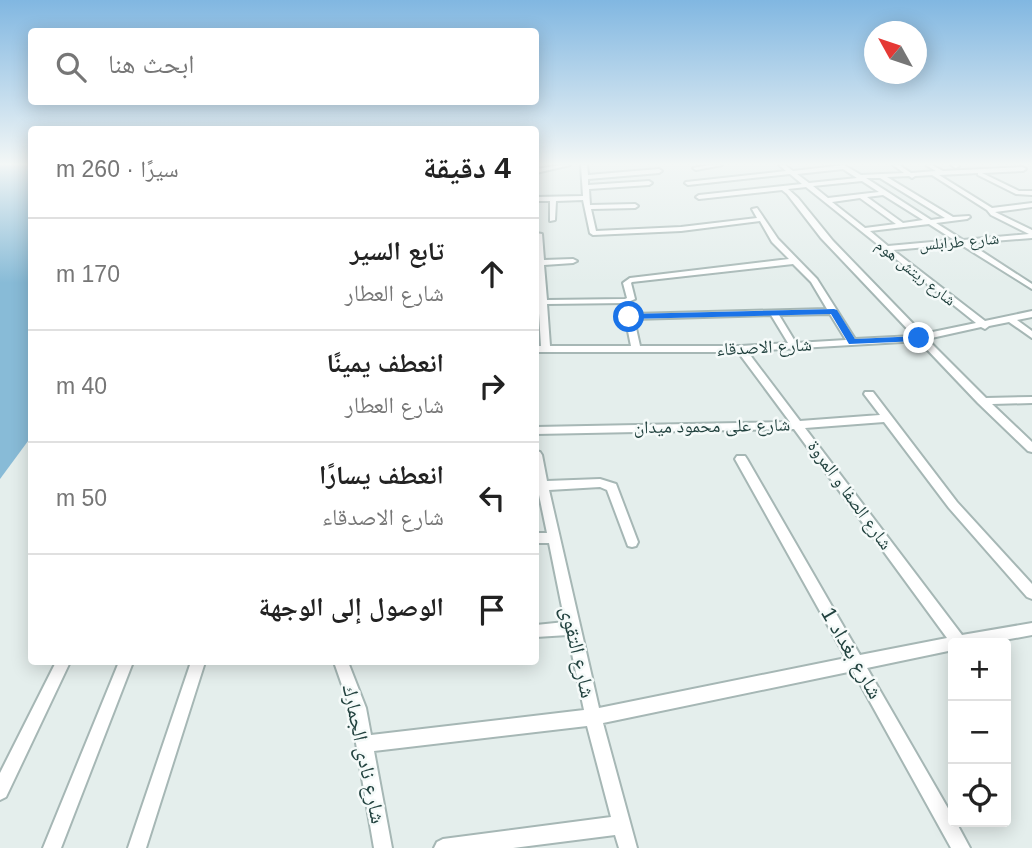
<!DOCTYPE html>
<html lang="ar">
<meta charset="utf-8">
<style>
body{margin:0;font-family:Helvetica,"Noto Naskh Arabic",sans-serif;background:#f2f2f2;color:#222;direction:rtl}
.controls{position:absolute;right:21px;bottom:21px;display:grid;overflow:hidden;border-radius:7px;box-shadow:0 4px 18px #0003}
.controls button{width:63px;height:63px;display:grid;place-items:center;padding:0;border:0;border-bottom:2px solid #e0e0e0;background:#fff;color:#222;font:35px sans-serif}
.compass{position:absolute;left:864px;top:21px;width:63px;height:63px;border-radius:50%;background:#fff;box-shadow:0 4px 18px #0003;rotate:310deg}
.stop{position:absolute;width:21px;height:21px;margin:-16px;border:5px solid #1a73e8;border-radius:50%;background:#fff}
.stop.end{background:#1a73e8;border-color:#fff;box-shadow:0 2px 7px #0008}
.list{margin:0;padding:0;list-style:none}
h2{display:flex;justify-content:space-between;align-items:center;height:91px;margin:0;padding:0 28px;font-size:30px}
h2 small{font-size:23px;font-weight:400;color:#767676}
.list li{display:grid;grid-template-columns:46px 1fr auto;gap:21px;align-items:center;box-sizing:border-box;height:112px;padding:0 28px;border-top:2px solid #e0e0e0}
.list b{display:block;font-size:26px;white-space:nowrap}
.list p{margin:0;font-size:23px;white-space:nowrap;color:#767676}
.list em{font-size:23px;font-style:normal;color:#767676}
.icon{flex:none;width:38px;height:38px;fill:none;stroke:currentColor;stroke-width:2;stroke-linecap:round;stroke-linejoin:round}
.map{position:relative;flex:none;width:1032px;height:848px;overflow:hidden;direction:ltr}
.search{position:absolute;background:#fff;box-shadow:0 4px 18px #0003;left:28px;top:28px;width:511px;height:77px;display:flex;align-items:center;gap:18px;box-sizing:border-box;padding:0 24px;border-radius:7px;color:#767676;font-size:26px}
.panel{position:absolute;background:#fff;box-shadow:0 4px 18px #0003;left:28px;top:126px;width:511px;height:539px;border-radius:7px;direction:rtl}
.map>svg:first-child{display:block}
.water{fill:#88bbd7}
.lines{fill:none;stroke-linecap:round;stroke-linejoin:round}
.minor-casing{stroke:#a6b7b5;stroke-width:4}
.minor{fill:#fff;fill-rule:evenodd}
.route{fill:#1a73e8}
.labels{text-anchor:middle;stroke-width:5;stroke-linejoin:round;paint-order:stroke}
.far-street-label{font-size:16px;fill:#22423f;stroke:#f5faf9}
.street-label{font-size:18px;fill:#22423f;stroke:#f5faf9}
.near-street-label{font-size:21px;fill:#22423f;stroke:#f5faf9}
</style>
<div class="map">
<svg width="1032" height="848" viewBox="0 0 1032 848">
<rect width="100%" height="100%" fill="#e4eeec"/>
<!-- water -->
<path class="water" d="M0,165h32l-1,272 -31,42z"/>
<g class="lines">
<!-- minor casing -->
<g class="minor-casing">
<path id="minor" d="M561,165h9l-34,8v-4z
M581,165h6l1,10 71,-6 3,2 -3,2 -71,6v6l61,-4 3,2 -3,2 -60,4 1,16 45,-1 3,2 -3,2 -44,1 5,22 85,-4 76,-9 -5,-9 5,-1 21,31 39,40 38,60 59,-3 -93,-98 -34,-44 -5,-4 -83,9 -3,-2 3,-2 103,-11 -12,-10 -102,11 -3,-2 1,-1 100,-11 -7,-6h6l8,6 51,-6 17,10 43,-2 -11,-8h6l12,8 25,-2 -10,-6h6l11,6 80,-4 3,2 -3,2 -41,2 37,18h13v4l-16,-1 -38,-19v-2l-39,2 53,33 40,-5v4l-37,5 37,18v8l-63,5 63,41v5l-72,-45 -67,6 92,71 47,-10v6l-15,3 15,11v7l-23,-16 -20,4 -4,3 -4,-2 -54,12 59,59 46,-1v6l-40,1 40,38v10l-4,-1 -50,-48 -59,-62 -172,10 53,70 80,-6 -16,-21 1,-2h8l84,110 75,82v15l-5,-2 -78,-89 -65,-86 -79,6 157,207 70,-12v12l-44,8h-35v7l-86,18 86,149v5h3l14,26h-19l-98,-177 -250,52 34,125h-18l-4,-13 -102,13h-79l3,-6 6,-3 168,-22 -24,-91 -213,25 18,97h-18l-24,-140 -16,-46h14l18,46 5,27 213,-25 -16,-75 -32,2v-12l29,-3 -16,-79h-13v-10h11l-9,-43h-2v-39l4,1 2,3 5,26 53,-2 16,5 22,58 -2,4 -4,1 -4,-1 -21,-56 -7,-3 -51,3 50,218 247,-50 -111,-199 2,-3h8l2,3 113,196 87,-17 -153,-209 -258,5v-7l254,-5 -52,-70h-202v-6h5l-5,-81v-32l6,1 2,26 29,-1 4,2 -4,2 -29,2 3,35 78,-1 2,-1 -4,-15 7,-5 159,-19 -17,-17 -12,-21 -79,10 -88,4 -3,-2 -7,-33 -27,1 -1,19 -5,1v-20h-14v-4l47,-1zM843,169l14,9 -48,5 -12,-9zM932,175l55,35 4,5 38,19 -66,6 -27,-17 31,-4 3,-2 -1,-1 -16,1 -66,-40 22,-1 3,2 3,-2zM866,178h14l65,40 -14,2zM862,181l17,11 -51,6 -15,-12zM806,187l170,136 -53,11 -90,-93 -35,-43 -10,-9zM883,195l40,25 -20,3 -36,-26zM860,198l36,26 -31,4 -33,-26zM929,224l25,16 -66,6 -18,-15zM793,264l18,18 16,27 -194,5 -2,-5 -3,-1 -4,3 7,35h-81l-3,-42 79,-1 9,-4 -4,-16 1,-1zM830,314l16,26 -50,3 -17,-28zM771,315l17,28 -47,3h-101l-6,-27z
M709,165h13l-26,5 -3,-2z
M951,165h7l1,1 -3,2z
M56,662h14l-64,135 -6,3v-27z
M119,662h14l-72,186h-18z
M191,662h14l-59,186h-18z"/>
</g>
<!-- minor -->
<use href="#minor" class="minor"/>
</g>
<!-- sky -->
<linearGradient id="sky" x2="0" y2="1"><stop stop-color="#81b7e1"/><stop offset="0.58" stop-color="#f3f7f6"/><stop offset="1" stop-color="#f3f7f6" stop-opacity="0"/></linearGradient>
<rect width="1032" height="283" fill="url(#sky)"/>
<!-- route -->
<path class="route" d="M834,309l3,1 18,29 64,-3 5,2 -5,3 -70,3 -18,-30 -202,5 -4,-2 4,-3z"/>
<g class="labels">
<!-- far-street labels -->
<g class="far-street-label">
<text transform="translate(959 241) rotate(-5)" y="6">شارع طرابلس</text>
<text transform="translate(916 272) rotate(38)" y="6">شارع ريتش هوم</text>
</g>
<!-- street labels -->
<g class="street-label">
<text transform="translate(764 347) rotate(-3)" y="6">شارع الاصدقاء</text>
<text transform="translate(712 426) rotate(-1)" y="6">شارع على محمود ميدان</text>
<text transform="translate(850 495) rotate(54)" y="6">شارع الصفا و المروة</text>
</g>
<!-- near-street labels -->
<g class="near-street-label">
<text transform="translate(578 652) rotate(77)" y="7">شارع التقوى</text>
<text transform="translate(852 653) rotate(60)" y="7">شارع بغداد 1</text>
<text transform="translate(364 754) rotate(78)" y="7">شارع نادى الجمارك</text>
</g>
</g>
</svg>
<div class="controls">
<button>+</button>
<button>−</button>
<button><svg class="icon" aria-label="locate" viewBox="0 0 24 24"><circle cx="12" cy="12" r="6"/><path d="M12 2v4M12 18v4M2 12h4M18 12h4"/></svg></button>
</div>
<svg class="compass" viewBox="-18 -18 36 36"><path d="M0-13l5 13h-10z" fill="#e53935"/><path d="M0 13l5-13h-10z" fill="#767676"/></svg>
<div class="stop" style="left:629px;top:317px"></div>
<div class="stop end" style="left:919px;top:338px"></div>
<div class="search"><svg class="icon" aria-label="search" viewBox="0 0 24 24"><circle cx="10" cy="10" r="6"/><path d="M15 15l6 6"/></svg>ابحث هنا</div>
<section class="panel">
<h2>4 دقيقة<small>سيرًا · 260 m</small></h2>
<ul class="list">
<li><svg class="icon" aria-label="ahead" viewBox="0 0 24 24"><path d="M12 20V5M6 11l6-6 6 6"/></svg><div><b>تابع السير</b><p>شارع العطار</p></div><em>170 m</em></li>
<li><svg class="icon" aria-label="right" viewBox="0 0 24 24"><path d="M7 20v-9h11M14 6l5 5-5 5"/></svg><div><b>انعطف يمينًا</b><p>شارع العطار</p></div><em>40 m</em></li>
<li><svg class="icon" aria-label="left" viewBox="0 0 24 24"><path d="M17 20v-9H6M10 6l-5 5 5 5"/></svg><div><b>انعطف يسارًا</b><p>شارع الاصدقاء</p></div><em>50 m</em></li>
<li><svg class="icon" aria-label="arrive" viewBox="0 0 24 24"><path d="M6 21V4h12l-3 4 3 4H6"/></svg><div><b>الوصول إلى الوجهة</b></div></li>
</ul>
</section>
</div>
